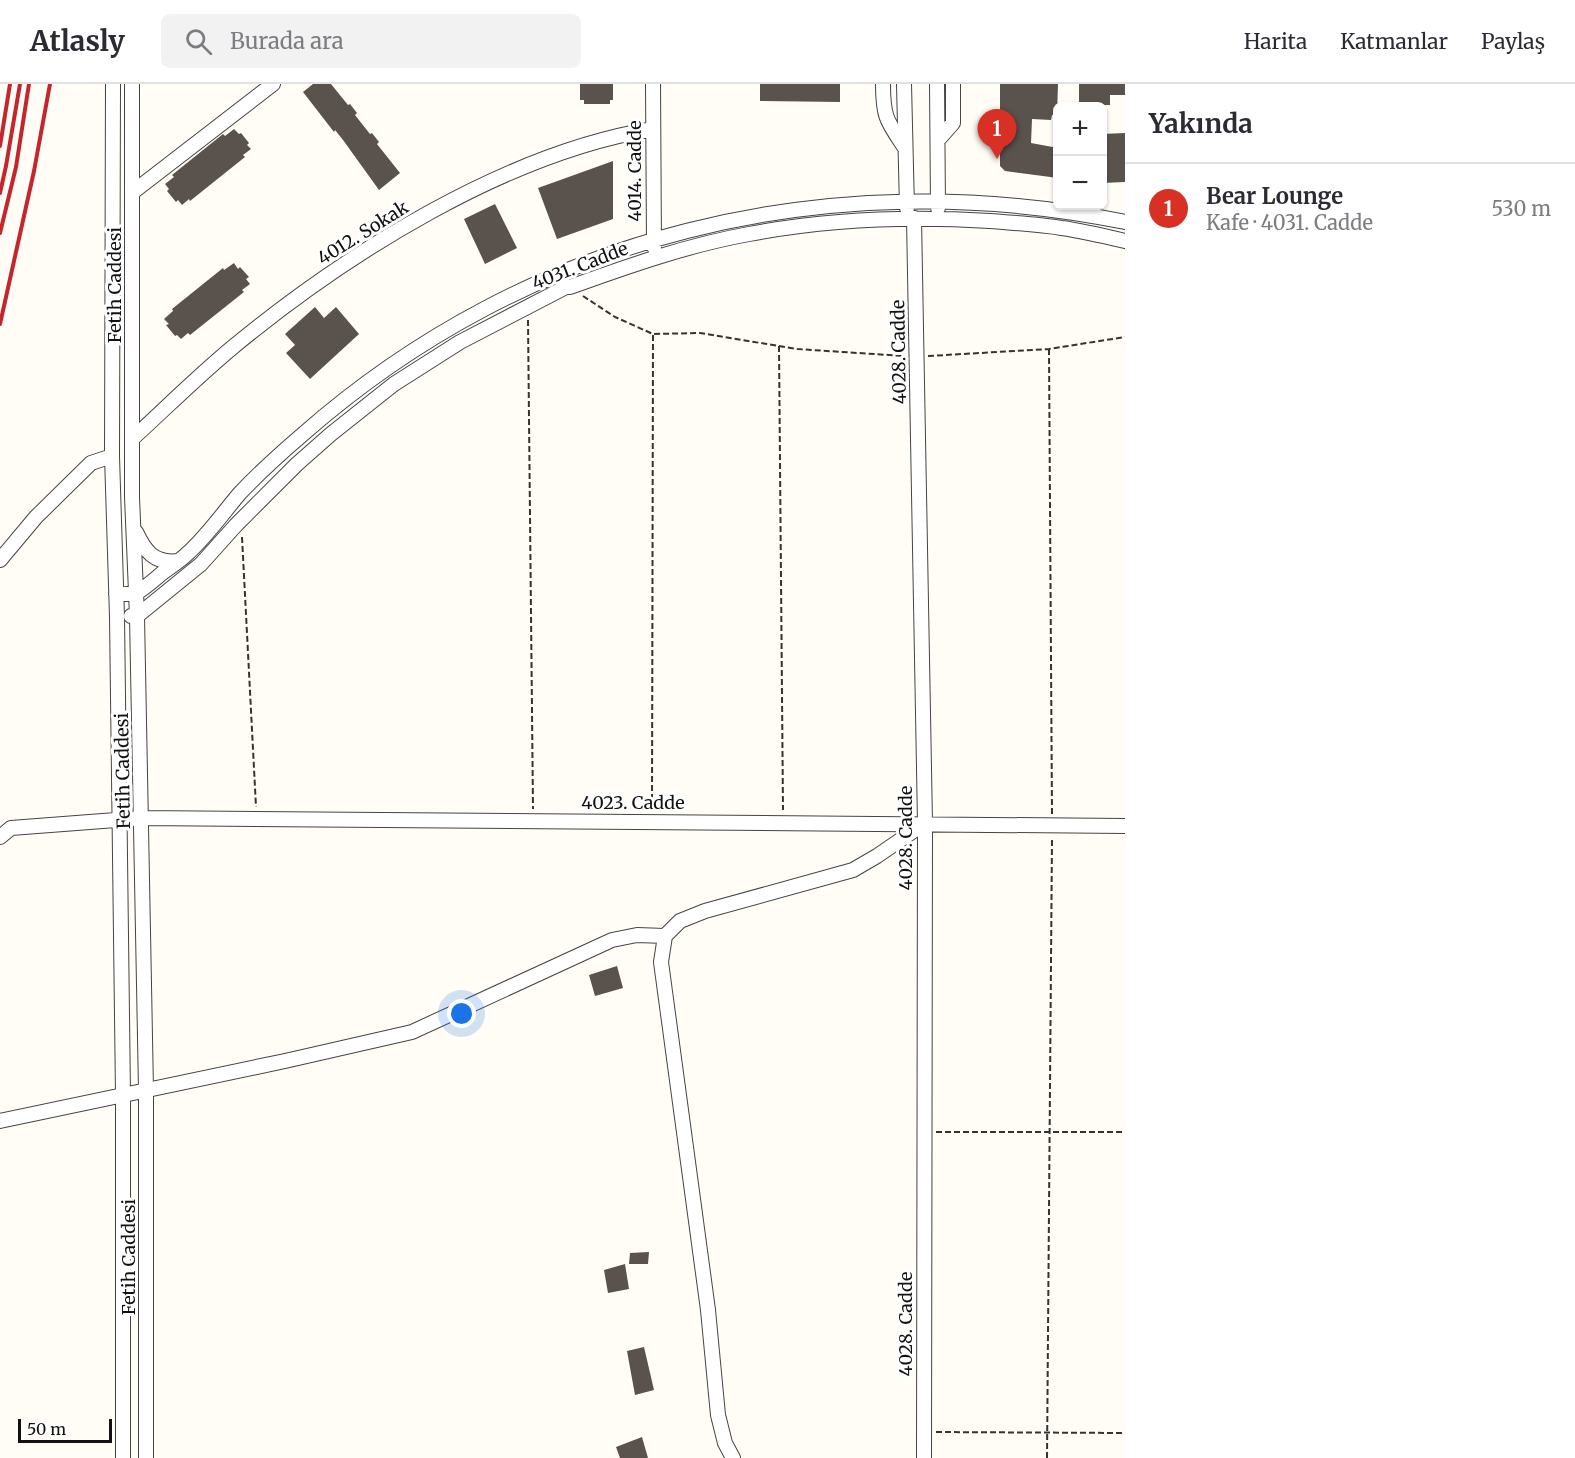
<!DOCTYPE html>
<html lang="tr">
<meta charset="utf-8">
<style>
body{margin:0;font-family:Merriweather,serif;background:#f2f2f3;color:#2b2b33}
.controls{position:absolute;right:18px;top:18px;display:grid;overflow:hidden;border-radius:9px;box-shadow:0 2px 4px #0004}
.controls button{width:54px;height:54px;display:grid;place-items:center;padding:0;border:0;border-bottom:2px solid #e1e1e2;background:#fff;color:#2b2b33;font:30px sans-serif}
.scale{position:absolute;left:18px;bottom:15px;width:94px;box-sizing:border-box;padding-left:6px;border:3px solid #111;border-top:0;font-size:16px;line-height:21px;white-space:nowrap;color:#111;-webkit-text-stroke:4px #fff;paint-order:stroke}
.you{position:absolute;left:462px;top:930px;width:21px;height:21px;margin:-15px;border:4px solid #fff;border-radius:50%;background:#1a73e8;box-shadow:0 0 0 9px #1a73e833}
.badge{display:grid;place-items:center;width:39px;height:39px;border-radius:50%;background:#d93025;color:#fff;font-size:20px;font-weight:700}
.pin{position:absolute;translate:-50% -50px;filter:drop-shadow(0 2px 3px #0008)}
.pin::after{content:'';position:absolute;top:32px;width:21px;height:18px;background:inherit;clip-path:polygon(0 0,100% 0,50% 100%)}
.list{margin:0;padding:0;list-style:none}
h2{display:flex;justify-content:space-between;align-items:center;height:78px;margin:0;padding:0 24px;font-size:26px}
h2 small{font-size:20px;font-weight:400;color:#7c7c81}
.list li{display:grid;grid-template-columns:39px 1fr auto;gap:18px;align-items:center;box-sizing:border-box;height:90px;padding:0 24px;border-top:2px solid #e1e1e2}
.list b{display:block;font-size:22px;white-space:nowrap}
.list p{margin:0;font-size:20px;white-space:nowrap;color:#7c7c81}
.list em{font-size:20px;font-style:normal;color:#7c7c81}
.icon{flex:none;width:33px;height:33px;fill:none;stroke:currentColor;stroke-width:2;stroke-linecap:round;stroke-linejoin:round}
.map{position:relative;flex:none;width:1125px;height:1374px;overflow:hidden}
header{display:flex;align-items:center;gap:36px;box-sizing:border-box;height:84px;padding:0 30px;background:#fff;border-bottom:2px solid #e1e1e2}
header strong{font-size:28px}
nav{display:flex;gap:33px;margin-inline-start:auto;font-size:21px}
.search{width:420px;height:54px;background:#f2f2f3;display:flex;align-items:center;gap:15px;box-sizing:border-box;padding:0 21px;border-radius:9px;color:#7c7c81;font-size:22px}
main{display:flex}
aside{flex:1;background:#fff}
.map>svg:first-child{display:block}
.building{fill:#5a524d}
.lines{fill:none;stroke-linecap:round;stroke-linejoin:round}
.minor-casing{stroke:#444;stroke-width:16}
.path{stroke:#333;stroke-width:2;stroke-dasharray:6 3;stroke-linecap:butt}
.minor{stroke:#fff;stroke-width:14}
.rail{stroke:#c4262e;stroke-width:4}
.labels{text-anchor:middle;stroke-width:6;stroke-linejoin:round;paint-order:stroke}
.street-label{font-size:18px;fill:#111;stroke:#fff}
</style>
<header>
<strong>Atlasly</strong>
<div class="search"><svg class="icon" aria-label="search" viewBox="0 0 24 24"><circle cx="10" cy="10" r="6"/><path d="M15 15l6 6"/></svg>Burada ara</div>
<nav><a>Harita</a><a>Katmanlar</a><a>Paylaş</a></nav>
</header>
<main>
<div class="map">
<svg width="1125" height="1374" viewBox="0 0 1125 1374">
<rect width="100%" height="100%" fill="#fffdf5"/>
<!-- building -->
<path class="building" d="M313,0h18l17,21 2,-1 7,9 -2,2 15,19 2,-1 7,9 -2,2 23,29 -21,17 -36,-50 -8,-10 -1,2 -31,-40z
M580,0h33v16h-3v4h-26v-4h-4z
M760,0h80v18l-80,-1z
M1000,0h58l-1,31h-5l-1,5 -19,-1 -1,24 27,5v30l-53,-7 -5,-5z
M1079,0h46v11h-15v10h-31z
M234,45l5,5 2,-1 8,10 -2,2 4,4 -8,6 2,2 -55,44 -1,-2 -7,6 -4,-5 -2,2 -9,-11 2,-2 -4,-5 9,-7 -2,-2 51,-41 2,2z
M1125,49v49l-23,1v-49z
M613,77v58l-56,20 -19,-51z
M495,120l22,44 -32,16 -21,-45z
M234,179l4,6 2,-2 9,10 -3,2 4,5 -8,6 2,2 -54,43 -2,-2 -7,6 -4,-4 -2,1 -9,-11 3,-1 -5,-5 9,-8 -1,-2 51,-41 1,2z
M315,223l9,11 12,-11 23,27 -49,45 -24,-26 9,-8 -10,-11z
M617,882l6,22 -28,8 -6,-21z
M649,1168l-1,12h-19l1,-11z
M625,1180l4,25 -21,4 -4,-23z
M644,1263l10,43 -19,5 -8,-44z
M642,1353l6,21h-28l-4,-11z"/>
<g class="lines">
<!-- minor casing -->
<g class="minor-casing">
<path id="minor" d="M113,0l-1,372 5,161 6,478v363
M132,0v413l5,119 9,474v368
M653,0l1,163
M883,0c0,34 4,37 22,64
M904,0l3,124
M937,0l1,124
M938,56l15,-17v-39
M133,108l140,-108
M914,134l11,605 -1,635
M132,355c34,-31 66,-63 101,-92 114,-94 273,-194 420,-218
M136,448c9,19 18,32 42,29
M0,476l36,-43 55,-54 21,-7
M116,510c7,0 16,1 22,-2 8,-5 16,-12 23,-18 9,-7 19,-13 27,-21 19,-17 35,-40 52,-60 19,-20 41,-40 62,-58 228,-201 527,-273 823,-213
M131,532h6l64,-52 35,-39 61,-61 34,-30 63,-50 66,-42 106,-55h4c58,-21 118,-42 179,-53 79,-15 161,-18 241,-13 24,2 49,3 72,7 21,3 42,8 63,13
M0,753l11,-9 131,-10 983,8
M0,1037l285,-60 127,-29 200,-92 25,-5 28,1
M733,1374l-8,-15 -7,-28 -10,-105 -47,-348 4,-26 15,-15 25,-10 148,-41 24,-14 48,-33"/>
</g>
<!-- path -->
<path class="path" d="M583,212l32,21 38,17 47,-1 97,16 107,7
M528,236l5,489
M779,262l4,464
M1049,265l3,465
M928,272l121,-7 76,-12
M242,453l14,270
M652,725l1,-474
M936,1048h189
M936,1348l189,1
M1047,1374l5,-620"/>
<!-- minor -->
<use href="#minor" class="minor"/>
<!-- rail -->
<path class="rail" d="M0,62l10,-62
M0,109l6,-27 14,-82
M0,149l16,-66 13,-83
M0,240l34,-153 16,-87"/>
</g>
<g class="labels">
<!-- street labels -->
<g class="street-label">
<text transform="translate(635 87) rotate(-90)" y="6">4014. Cadde</text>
<text transform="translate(363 149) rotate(-32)" y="6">4012. Sokak</text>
<text transform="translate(580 182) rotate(-21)" y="6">4031. Cadde</text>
<text transform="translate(115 201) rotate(-90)" y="6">Fetih Caddesi</text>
<text transform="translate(899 268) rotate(-91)" y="6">4028. Cadde</text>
<text transform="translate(123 687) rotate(-91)" y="6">Fetih Caddesi</text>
<text x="633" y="725">4023. Cadde</text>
<text transform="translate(906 754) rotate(-90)" y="6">4028. Cadde</text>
<text transform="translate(129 1173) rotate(-90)" y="6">Fetih Caddesi</text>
<text transform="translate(906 1240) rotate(-90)" y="6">4028. Cadde</text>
</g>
</g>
</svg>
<div class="controls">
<button>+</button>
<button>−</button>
</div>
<div class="scale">50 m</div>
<div class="you"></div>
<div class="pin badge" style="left:997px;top:75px">1</div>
</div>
<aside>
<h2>Yakında<small></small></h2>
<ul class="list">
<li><span class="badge">1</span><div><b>Bear Lounge</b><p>Kafe · 4031. Cadde</p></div><em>530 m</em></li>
</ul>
</aside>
</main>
